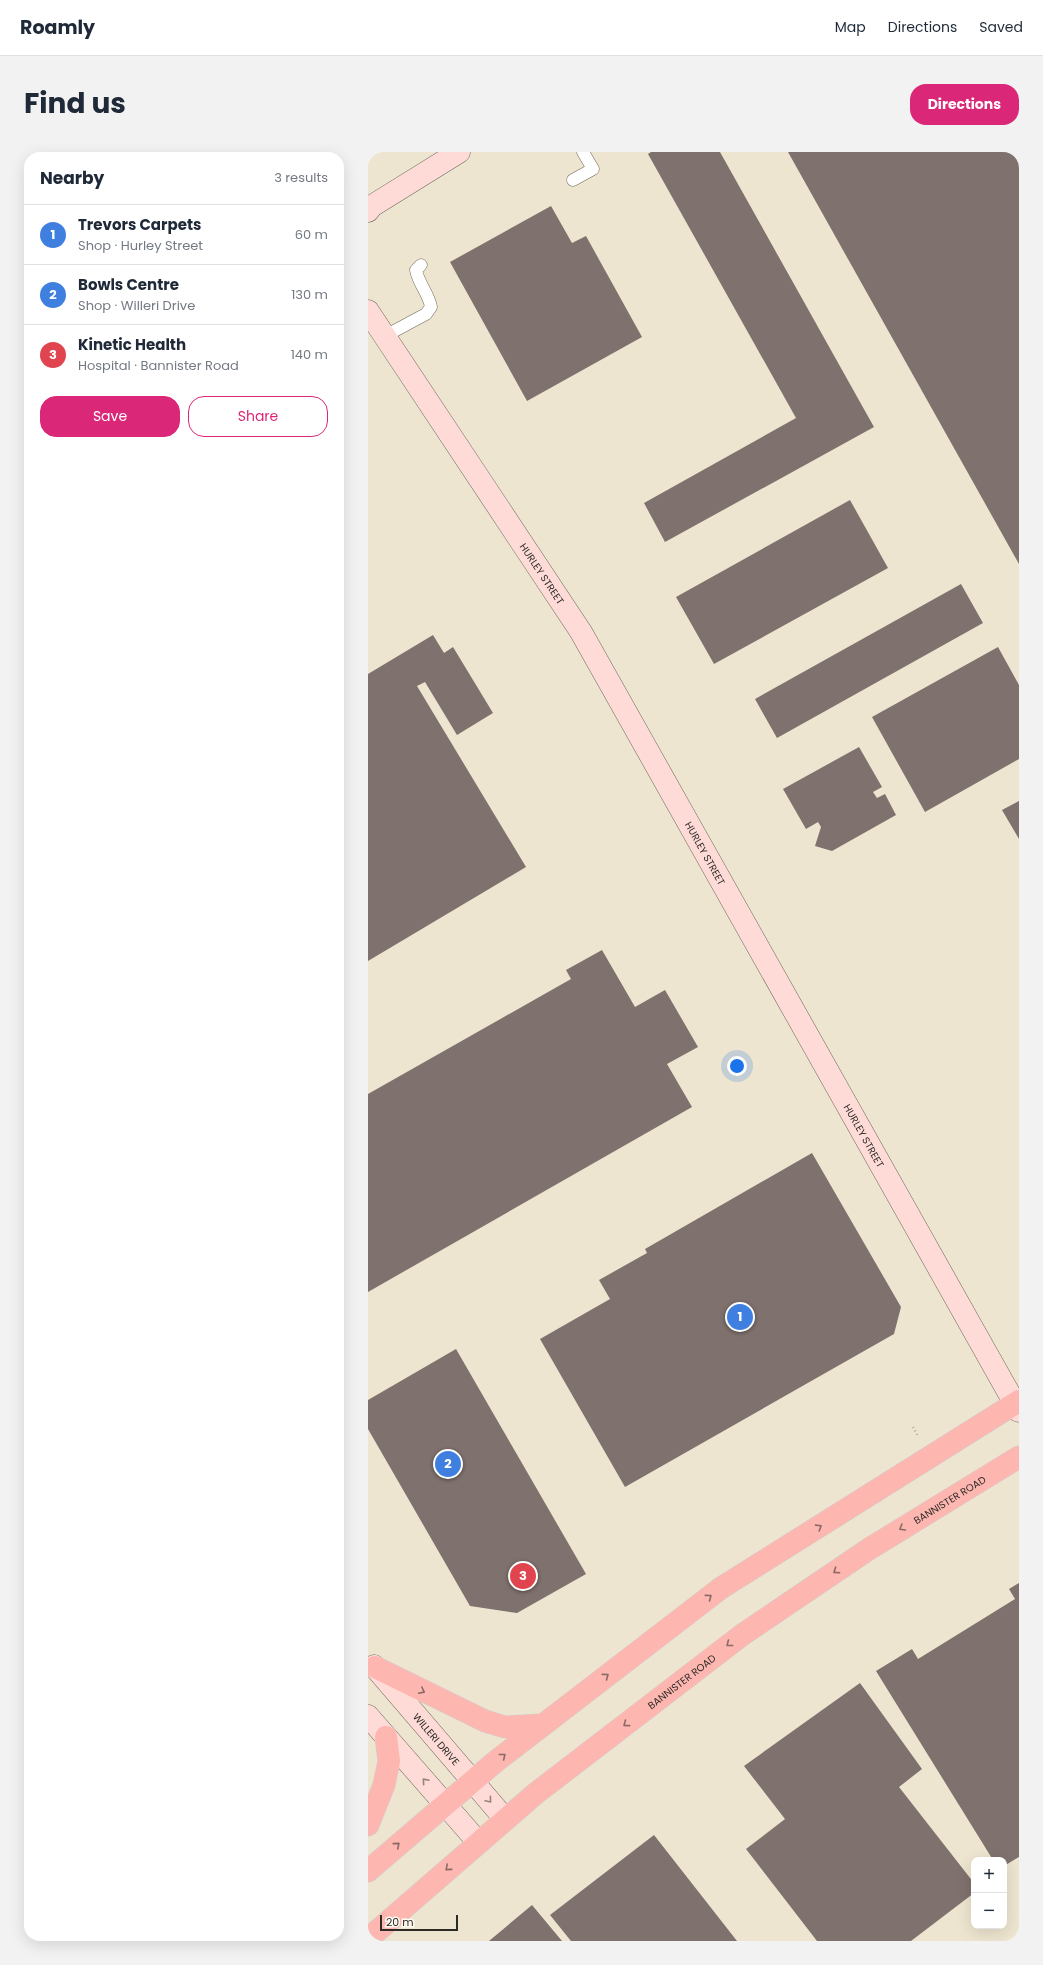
<!DOCTYPE html>
<meta charset="utf-8">
<style>
body{margin:0;font-family:Poppins,sans-serif;background:#f2f2f3;color:#1f2937}
.controls{position:absolute;right:12px;bottom:12px;display:grid;overflow:hidden;border-radius:8px;box-shadow:0 4px 16px #0002}
.controls button{width:36px;height:36px;display:grid;place-items:center;padding:0;border:0;border-bottom:1px solid #e0e1e3;background:#fff;color:#1f2937;font:20px sans-serif}
.scale{position:absolute;left:12px;bottom:10px;width:78px;box-sizing:border-box;padding-left:4px;border:2px solid #2d2b26;border-top:0;font-size:11px;line-height:14px;white-space:nowrap;color:#2d2b26;-webkit-text-stroke:3px #fffcf4;paint-order:stroke}
.you{position:absolute;left:369px;top:914px;width:14px;height:14px;margin:-10px;border:3px solid #fff;border-radius:50%;background:#1a73e8;box-shadow:0 0 0 6px #1a73e833}
.badge{display:grid;place-items:center;width:26px;height:26px;border-radius:50%;background:#db2777;color:#fff;font-size:13px;font-weight:700}
.pin{position:absolute;translate:-50% -50%;border:2px solid #fff;box-shadow:0 1px 4px #0006}
.list{margin:0;padding:0;list-style:none}
h2{display:flex;justify-content:space-between;align-items:center;height:52px;margin:0;padding:0 16px;font-size:17px}
h2 small{font-size:13px;font-weight:400;color:#747a83}
.list li{display:grid;grid-template-columns:26px 1fr auto;gap:12px;align-items:center;box-sizing:border-box;height:60px;padding:0 16px;border-top:1px solid #e0e1e3}
.list b{display:block;font-size:15px;white-space:nowrap}
.list p{margin:0;font-size:13px;white-space:nowrap;color:#747a83}
.list em{font-size:13px;font-style:normal;color:#747a83}
.actions{display:flex;gap:8px;padding:12px 16px}
.actions a{flex:1;padding:9px 0;border:1px solid #db2777;border-radius:16px;text-align:center;font-size:14px;color:#db2777}
.actions .main{background:#db2777;color:#fff}
.map{position:relative;flex:none;width:651px;height:1789px;overflow:hidden;border-radius:16px}
header{display:flex;align-items:center;gap:24px;box-sizing:border-box;height:56px;padding:0 20px;background:#fff;border-bottom:1px solid #e0e1e3}
header strong{font-size:19px}
nav{display:flex;gap:22px;margin-inline-start:auto;font-size:14px}
.intro{display:flex;align-items:center;justify-content:space-between;box-sizing:border-box;height:96px;padding:0 24px}
h1{margin:0;font-size:28px}
.button{padding:10px 18px;border-radius:16px;background:#db2777;color:#fff;font-size:14px;font-weight:700}
main{display:flex;gap:24px;padding:0 24px}
aside{flex:1;background:#fff;border-radius:16px;box-shadow:0 4px 16px #0002}
.map>svg:first-child{display:block}
.industrial{fill:#ede5cf;fill-rule:evenodd}
.building{fill:#7f716d}
.lines{fill:none;stroke-linecap:round;stroke-linejoin:round}
.lane-casing{stroke:#6d695d;stroke-width:13}
.secondary-casing{stroke:#6d695d;stroke-width:23}
.primary-casing{stroke:#d1d0cf;stroke-width:23}
.path{stroke:#b0aca1;stroke-width:2.5;stroke-dasharray:1 3;stroke-linecap:butt}
.lane{stroke:#fff;stroke-width:12}
.secondary{stroke:#ffdbd8;stroke-width:22}
.primary{stroke:#feb6b1;stroke-width:22}
.oneway{stroke:#8b6a65}
.oneway2{stroke:#96837f}
.labels{text-anchor:middle;stroke-width:3.5;stroke-linejoin:round;paint-order:stroke}
.street-label{font-size:10px;fill:#2d2b26;stroke:#fffcf4}
</style>
<header>
<strong>Roamly</strong>
<nav><a>Map</a><a>Directions</a><a>Saved</a></nav>
</header>
<div class="intro"><h1>Find us</h1><a class="button">Directions</a></div>
<main>
<aside>
<h2>Nearby<small>3 results</small></h2>
<ul class="list">
<li><span class="badge" style="background:#3f7fe0">1</span><div><b>Trevors Carpets</b><p>Shop · Hurley Street</p></div><em>60 m</em></li>
<li><span class="badge" style="background:#3f7fe0">2</span><div><b>Bowls Centre</b><p>Shop · Willeri Drive</p></div><em>130 m</em></li>
<li><span class="badge" style="background:#e0444e">3</span><div><b>Kinetic Health</b><p>Hospital · Bannister Road</p></div><em>140 m</em></li>
</ul>
<div class="actions"><a class="main">Save</a><a>Share</a></div>
</aside>
<div class="map">
<svg width="651" height="1789" viewBox="0 0 651 1789">
<rect width="100%" height="100%" fill="#f4efe1"/>
<!-- industrial -->
<path class="industrial" d="M5,0h646v1789h-651v-1786zM606,1708h30v66h-30z"/>
<!-- building -->
<path class="building" d="M283,0h69l154,275 -209,115 -21,-39 152,-85 -148,-264z
M420,0h231v412z
M183,54l21,37 14,-7 56,101 -115,64 -77,-139z
M482,348l38,68 -174,96 -38,-67z
M593,432l22,39 -206,115 -22,-39z
M65,483l11,18 9,-6 40,66 -36,22 -32,-53 -8,4 109,181 -158,94v-287z
M630,495l21,38v74l-94,53 -53,-95z
M491,595l23,40 -9,5 4,6 8,-4 11,21 -64,36 -17,-5 6,-19 -3,-5 -12,7 -23,-40z
M651,649v38l-17,-29z
M234,798l33,57 30,-17 33,57 -31,17 25,43 -324,185v-198l203,-115 -5,-9z
M444,1001l89,154 -7,27 -269,153 -85,-148 70,-40 -11,-19 48,-27 -2,-4z
M88,1197l130,225 -69,39 -47,-7 -102,-177v-29z
M651,1431v274l-15,9v-6h-11l-117,-189 36,-22 6,10 97,-60 -6,-10z
M492,1531l62,86 -23,18 75,96v10l-63,48h-94l-71,-92 39,-30 -41,-53z
M286,1683l83,106h-166l-21,-26z
M164,1753l30,36h-73z"/>
<g class="lines">
<!-- lane casing -->
<g class="lane-casing">
<path id="lane" d="M205,28l20,-11 -10,-17
M17,184l41,-22 5,-7c-2,-13 -13,-24 -15,-37l5,-5"/>
</g>
<!-- secondary casing -->
<g class="secondary-casing">
<g id="secondary">
<path d="M0,59l4,-5 87,-54"/>
<path id="s1" d="M0,159l213,321 438,779"/>
<path id="s2" d="M6,1514l131,153"/>
<path d="M0,1564l110,126"/>
</g>
</g>
<!-- primary casing -->
<g class="primary-casing">
<g id="primary">
<path d="M7,1515l110,54 20,6 36,-2"/>
<path d="M0,1673l16,-40 5,-24 -3,-24"/>
<path d="M0,1719l127,-109 226,-174 298,-187"/>
<path id="s3" d="M0,1787l167,-145 207,-159 127,-86 150,-92"/>
</g>
</g>
<!-- path -->
<path class="path" d="M545,1275l5,9"/>
<!-- lane -->
<use href="#lane" class="lane"/>
<!-- secondary -->
<use href="#secondary" class="secondary"/>
<!-- primary -->
<use href="#primary" class="primary"/>
</g>
<!-- one-way arrows -->
<defs><path id="oneway-chevron" d="M-2-3.5L2.5 0L-2 3.5" fill="none" stroke-width="1.6" stroke-linecap="round" stroke-linejoin="round"/></defs>
<g class="oneway">
<use href="#oneway-chevron" transform="translate(451 1375) rotate(-32)"/>
<use href="#oneway-chevron" transform="translate(534 1376) rotate(149)"/>
<use href="#oneway-chevron" transform="translate(468 1419) rotate(146)"/>
<use href="#oneway-chevron" transform="translate(341 1445) rotate(-37)"/>
<use href="#oneway-chevron" transform="translate(361 1492) rotate(142)"/>
<use href="#oneway-chevron" transform="translate(238 1524) rotate(-37)"/>
<use href="#oneway-chevron" transform="translate(54 1539) rotate(27)"/>
<use href="#oneway-chevron" transform="translate(258 1572) rotate(143)"/>
<use href="#oneway-chevron" transform="translate(135 1604) rotate(-39)"/>
<use href="#oneway-chevron" transform="translate(29 1693) rotate(-41)"/>
<use href="#oneway-chevron" transform="translate(80 1716) rotate(139)"/>
</g>
<g class="oneway2">
<use href="#oneway-chevron" transform="translate(57 1629) rotate(-131)"/>
<use href="#oneway-chevron" transform="translate(121 1648) rotate(50)"/>
</g>
<g class="labels">
<!-- street labels -->
<g class="street-label">
<text dy="4" stroke="none"><textPath href="#s1" startOffset="315">HURLEY STREET</textPath></text>
<text dy="4" stroke="none"><textPath href="#s1" startOffset="639">HURLEY STREET</textPath></text>
<text dy="4" stroke="none"><textPath href="#s1" startOffset="963">HURLEY STREET</textPath></text>
<text dy="4" stroke="none"><textPath href="#s3" startOffset="730">BANNISTER ROAD</textPath></text>
<text dy="4" stroke="none"><textPath href="#s3" startOffset="406">BANNISTER ROAD</textPath></text>
<text dy="4" stroke="none"><textPath href="#s2" startOffset="96">WILLERI DRIVE</textPath></text>
</g>
</g>
</svg>
<div class="controls">
<button>+</button>
<button>−</button>
</div>
<div class="scale">20 m</div>
<div class="you"></div>
<div class="pin badge" style="left:372px;top:1165px;background:#3f7fe0">1</div>
<div class="pin badge" style="left:80px;top:1312px;background:#3f7fe0">2</div>
<div class="pin badge" style="left:155px;top:1424px;background:#e0444e">3</div>
</div>
</main>
